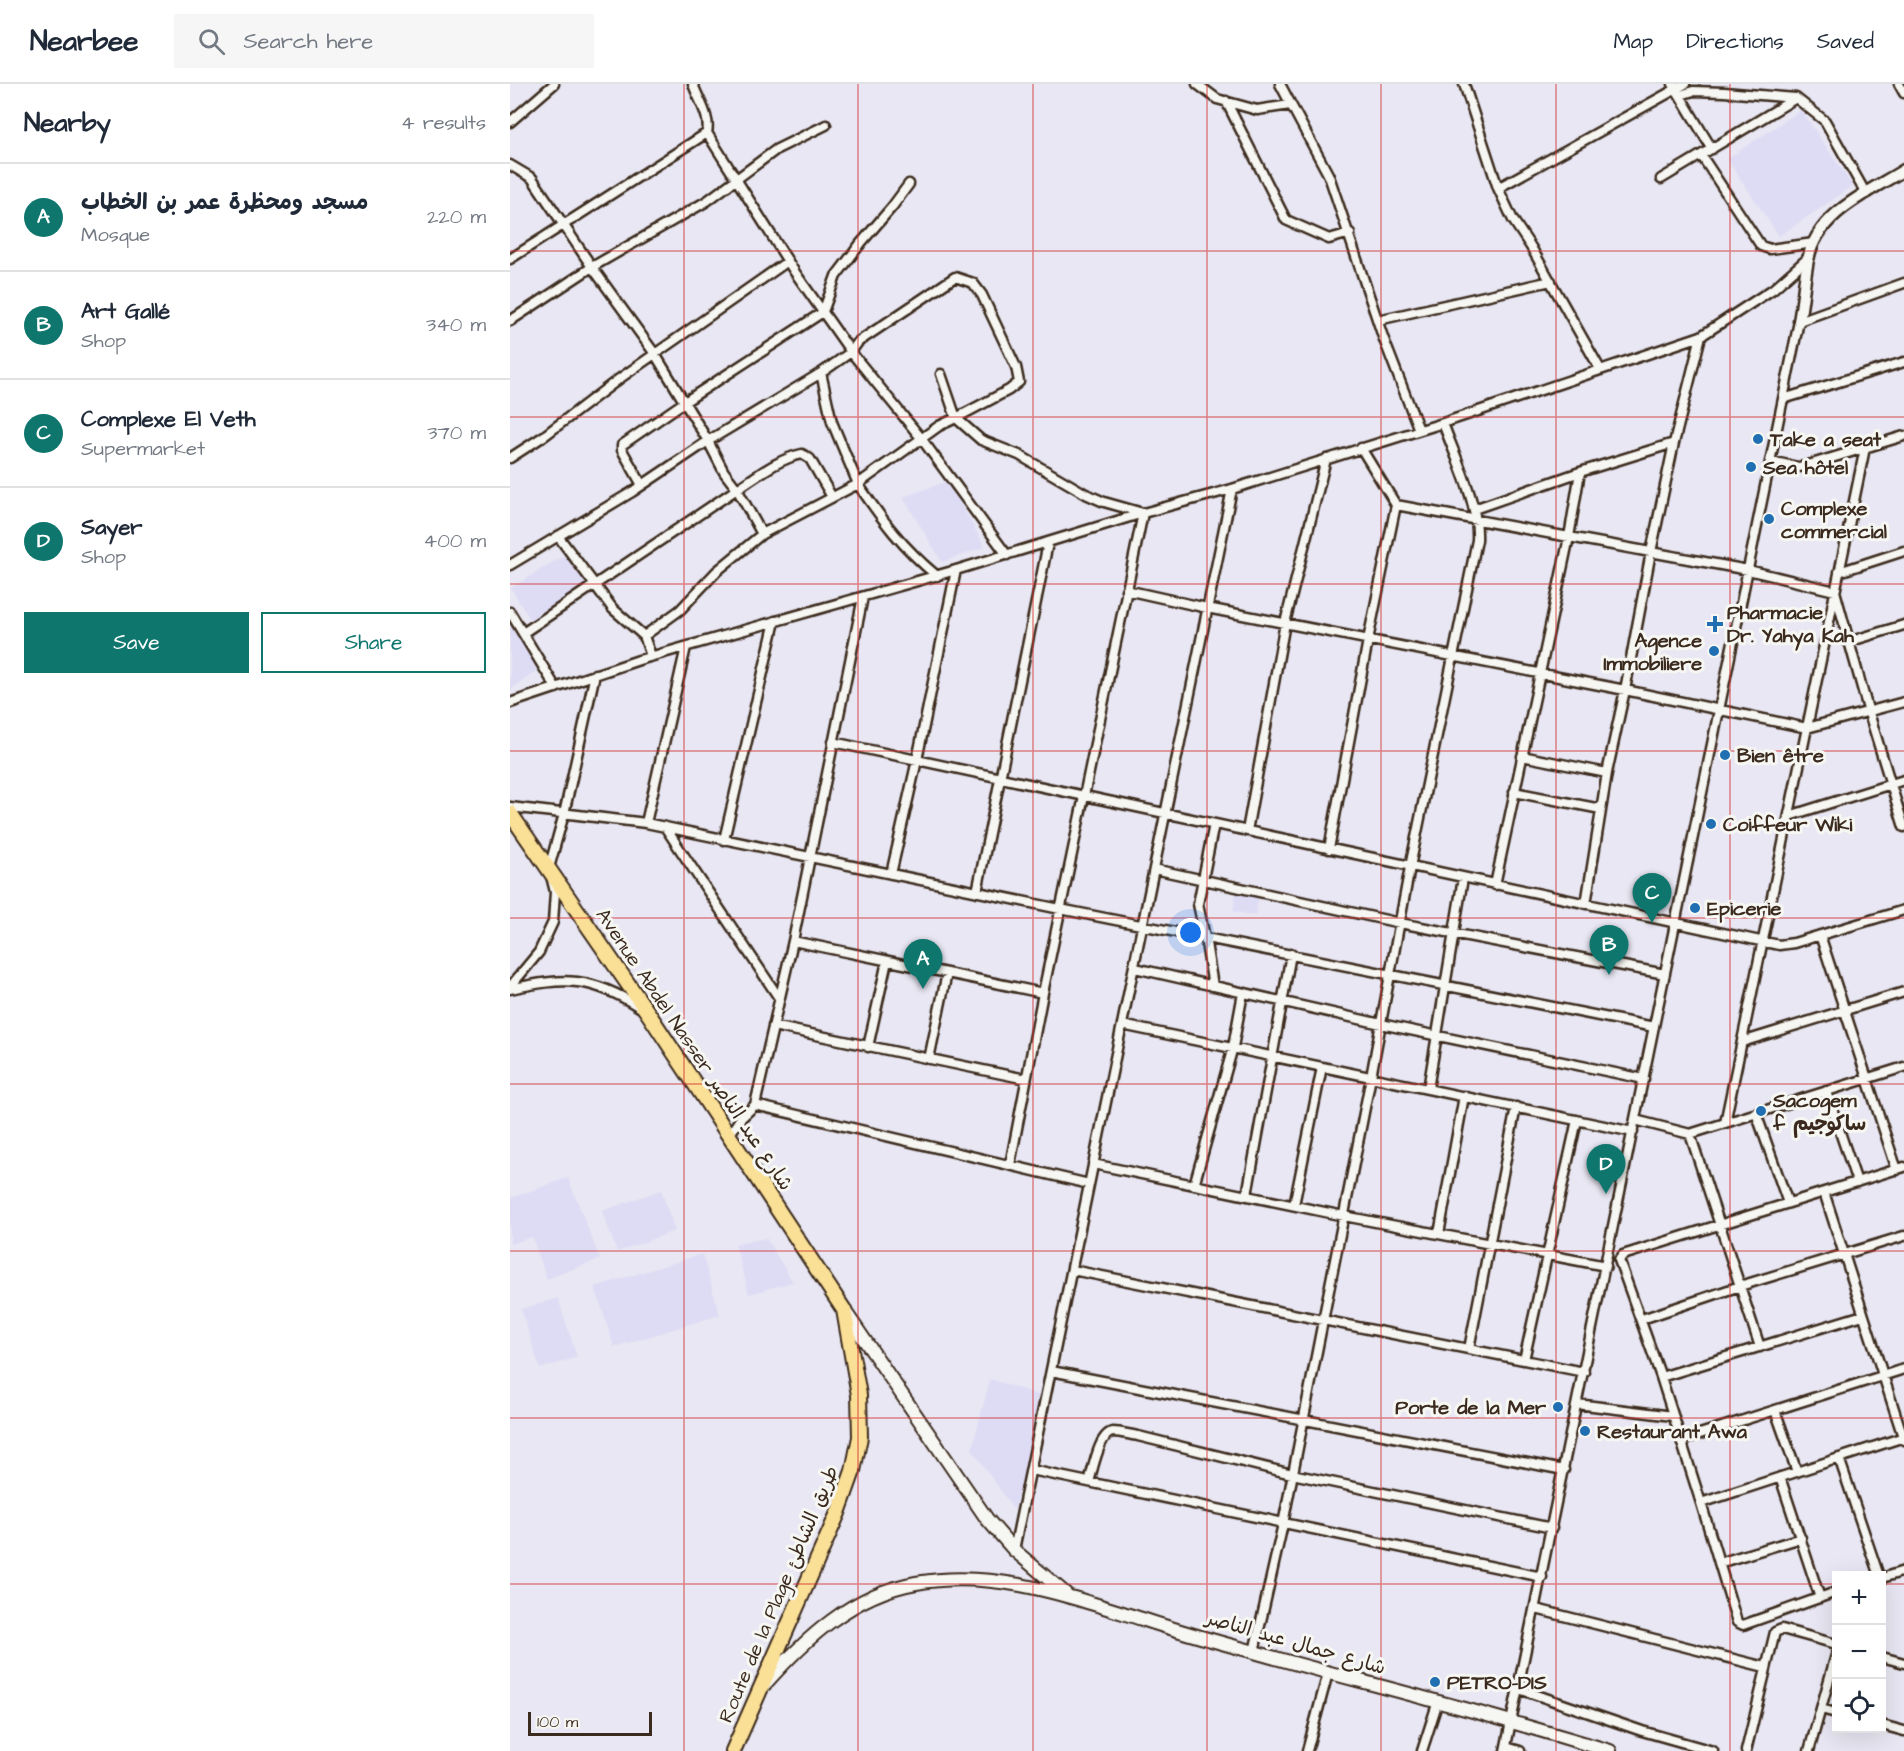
<!DOCTYPE html>
<meta charset="utf-8">
<style>
body{margin:0;font-family:"Architects Daughter","Playpen Sans Arabic",sans-serif;background:#f6f6f7;color:#1f2937}
.controls{position:absolute;right:18px;bottom:18px;display:grid;overflow:hidden;border-radius:0px;box-shadow:0 6px 24px #0002}
.controls button{width:54px;height:54px;display:grid;place-items:center;padding:0;border:0;border-bottom:2px solid #e0e1e3;background:#fff;color:#1f2937;font:30px sans-serif}
.scale{position:absolute;left:18px;bottom:15px;width:124px;box-sizing:border-box;padding-left:6px;border:3px solid #3b2a1e;border-top:0;font-size:16px;line-height:21px;white-space:nowrap;color:#3b2a1e;-webkit-text-stroke:4px #f6f6f2;paint-order:stroke}
.you{position:absolute;left:681px;top:849px;width:21px;height:21px;margin:-15px;border:4px solid #fff;border-radius:50%;background:#1a73e8;box-shadow:0 0 0 9px #1a73e833}
.badge{display:grid;place-items:center;width:39px;height:39px;border-radius:50%;background:#0f766e;color:#fff;font-size:20px;font-weight:700}
.pin{position:absolute;translate:-50% -50px;filter:drop-shadow(0 2px 3px #0008)}
.pin::after{content:'';position:absolute;top:32px;width:21px;height:18px;background:inherit;clip-path:polygon(0 0,100% 0,50% 100%)}
.list{margin:0;padding:0;list-style:none}
h2{display:flex;justify-content:space-between;align-items:center;height:78px;margin:0;padding:0 24px;font-size:26px}
h2 small{font-size:20px;font-weight:400;color:#747a83}
.list li{display:grid;grid-template-columns:39px 1fr auto;gap:18px;align-items:center;box-sizing:border-box;height:108px;padding:0 24px;border-top:2px solid #e0e1e3}
.list b{display:block;font-size:22px;white-space:nowrap}
.list p{margin:0;font-size:20px;white-space:nowrap;color:#747a83}
.list em{font-size:20px;font-style:normal;color:#747a83}
.actions{display:flex;gap:12px;padding:18px 24px}
.actions a{flex:1;padding:14px 0;border:2px solid #0f766e;border-radius:0px;text-align:center;font-size:21px;color:#0f766e}
.actions .main{background:#0f766e;color:#fff}
.icon{flex:none;width:33px;height:33px;fill:none;stroke:currentColor;stroke-width:2;stroke-linecap:round;stroke-linejoin:round}
.map{position:relative;flex:none;width:1394px;height:1667px;overflow:hidden}
header{display:flex;align-items:center;gap:36px;box-sizing:border-box;height:84px;padding:0 30px;background:#fff;border-bottom:2px solid #e0e1e3}
header strong{font-size:28px}
nav{display:flex;gap:33px;margin-inline-start:auto;font-size:21px}
.search{width:420px;height:54px;background:#f6f6f7;display:flex;align-items:center;gap:15px;box-sizing:border-box;padding:0 21px;border-radius:0px;color:#747a83;font-size:22px}
main{display:flex}
aside{flex:1;background:#fff}
.map>svg:first-child{display:block}
.built{fill:#dedcf4}
.lines{fill:none;stroke-linecap:round;stroke-linejoin:round}
.minor-casing{stroke:#3b2a1e;stroke-width:13}
.tertiary-casing{stroke:#3b2a1e;stroke-width:15}
.secondary-casing{stroke:#3b2a1e;stroke-width:16}
.primary-casing{stroke:#3b2a1e;stroke-width:18}
.minor{stroke:#f6f6f2;stroke-width:8}
.tertiary{stroke:#f6f6f2;stroke-width:10}
.secondary{stroke:#f6f6f2;stroke-width:12}
.primary{stroke:#fadf96;stroke-width:14}
.grid{fill:none;stroke:#d62828;stroke-width:1.5;stroke-opacity:0.55}
.poi-dot{fill:#1f6fb2;stroke:#f6f6f2;stroke-width:2}
.labels{text-anchor:middle;stroke-width:6;stroke-linejoin:round;paint-order:stroke}
.poi-label{font-size:20px;font-weight:bold;fill:#3b2a1e;stroke:#f6f6f2;text-anchor:start}
.street-label{font-size:20px;fill:#3b2a1e;stroke:#f6f6f2}
</style>
<header>
<strong>Nearbee</strong>
<div class="search"><svg class="icon" aria-label="search" viewBox="0 0 24 24"><circle cx="10" cy="10" r="6"/><path d="M15 15l6 6"/></svg>Search here</div>
<nav><a>Map</a><a>Directions</a><a>Saved</a></nav>
</header>
<main>
<aside>
<h2>Nearby<small>4 results</small></h2>
<ul class="list">
<li><span class="badge">A</span><div><b>مسجد ومحظرة عمر بن الخطاب</b><p>Mosque</p></div><em>220 m</em></li>
<li><span class="badge">B</span><div><b>Art Gallé</b><p>Shop</p></div><em>340 m</em></li>
<li><span class="badge">C</span><div><b>Complexe El Veth</b><p>Supermarket</p></div><em>370 m</em></li>
<li><span class="badge">D</span><div><b>Sayer</b><p>Shop</p></div><em>400 m</em></li>
</ul>
<div class="actions"><a class="main">Save</a><a>Share</a></div>
</aside>
<div class="map">
<svg width="1394" height="1667" viewBox="0 0 1394 1667">
<rect width="100%" height="100%" fill="#e8e7f3"/>
<filter id="ink" filterUnits="userSpaceOnUse"><feTurbulence type="fractalNoise" baseFrequency=".0167" numOctaves="2"/><feDisplacementMap in="SourceGraphic" scale="12" xChannelSelector="R" yChannelSelector="G"/><feConvolveMatrix kernelMatrix="1 2 1 2 8 2 1 2 1" color-interpolation-filters="sRGB"/></filter>
<g filter="url(#ink)">
<!-- built -->
<path class="built" d="M1291,26l52,76 -74,50 -52,-77z
M438,397l37,66 -43,15 -39,-65z
M58,469l19,30 -56,38 -20,-33z
M0,540l30,44 -30,22z
M726,809l23,4 -4,19 -22,-5z
M58,1094l32,81 -53,20 -15,-42 -22,7v-46z
M151,1106l14,41 -58,21 -15,-41z
M256,1154l27,44 -44,12 -14,-50z
M192,1170l18,61 -106,32 -19,-60z
M48,1214l19,59 -37,12 -19,-60z
M480,1295l55,18 -31,113 -42,-61z"/>
<g class="lines">
<!-- minor casing -->
<g class="minor-casing">
<path id="minor" d="M183,0c5,15 18,33 14,49l87,138 57,81 70,86 86,117
M687,0l20,15 40,11 33,-5
M770,0l49,92 54,161 36,93
M954,0l34,104 15,32 18,27 69,122
M1163,0l39,65
M1389,0l5,9
M1171,11l12,-4 31,1 72,6 29,23 41,73
M716,17l60,119 43,19 21,-6
M0,38l44,-38
M1191,71l60,91 9,3 44,-6
M0,81l22,13 60,89 63,87 53,87 16,31 13,17 25,45 96,-50c25,37 44,63 79,92
M1151,95l135,-81
M988,104l187,-104
M0,175l197,-126
M868,236l173,-39
M0,237l82,-54 115,-66 70,-52 49,-24
M311,289l11,49 26,62 81,-58 17,-8 25,22 38,15 67,39 18,8 39,11
M1273,315l121,-37
M0,374l34,-22 75,-57 169,-118
M1260,377l28,6 7,-1 99,-30
M132,401l-20,-35v-5l61,-42 140,-91 13,-36 25,-33 31,-36 17,-23
M886,421l352,65 87,21 34,122 35,114
M964,425l106,-37 94,-29
M48,452l55,73 31,27
M0,481l122,-73 76,-51 113,-68 30,-21 7,-10 97,-65 18,6 9,12 34,72 3,15 -10,8 -53,28 -15,-44
M1329,488l65,-21
M616,506l81,18 418,82 182,38 97,-26
M0,528l46,76
M13,549l214,-144c20,-13 41,-30 65,-35l8,5 22,38
M1338,558l56,-17
M141,572l-7,-20 36,-26 37,-39 45,-37
M0,619l129,-43 317,-90 187,-57 89,-24 211,-66 258,-87 72,-47 35,-31
M323,658l946,203 15,-2 110,-33
M1012,672l85,17
M1004,708l87,17
M0,723l136,16 414,86 594,118
M1279,732l115,-36
M136,739l40,-176
M155,743l114,171
M737,747l38,-208 41,-164
M214,756l51,-219
M819,765l39,-209 28,-135 -35,-57
M644,785l246,54 265,51
M381,790l26,-114 39,-190
M985,801l74,-348 11,-65
M467,808l71,-349
M1076,820l21,-131 18,-83 26,-138 23,-109 27,-107
M1310,851l77,235
M283,857l250,52
M625,884l246,56 263,55
M703,902l-8,-49 -7,-33 16,-80
M0,903l29,-35 14,-30 2,-30 -6,-24 15,-54 31,-140
M0,905c55,-12 81,-13 131,19
M612,941l511,107
M263,942l253,53
M1232,958l162,-50
M358,963l19,-86
M419,975l18,-86
M918,1005l35,-211
M1316,1007l31,91
M245,1021l334,79
M1246,1029l32,90
M1125,1036l55,14 214,-67
M1215,1039l140,-675
M220,1050l10,-15 15,-14 38,-164 70,-344
M1180,1050l70,213
M583,1080l251,52 262,50
M500,1081l33,-172 100,-480
M684,1101l39,-138 10,-54
M1314,1108l80,248
M737,1111l44,-241
M784,1121l28,-138
M929,1150l25,-138
M562,1186l512,102
M1132,1235l98,-33 164,-50
M959,1265l47,-242
M1014,1276l53,-240
M541,1287l513,99
M1151,1293l202,-62
M1067,1320l96,12
M1265,1326l22,62
M1171,1356l223,-71
M1329,1374l40,118
M521,1386l511,107
M1270,1393l40,121
M579,1398c4,-12 10,-49 24,-50 8,0 17,3 25,4l154,38 260,54
M1191,1419l203,-66
M504,1466l218,-1061
M1209,1479l82,-25
M1372,1494l22,-7
M1326,1508l-93,33 -6,-3 -36,-119 -40,-126 -42,-117 4,-5 281,-88
M1026,1525l229,58
M744,1568l29,-128 88,-447 39,-210 67,-327c2,-36 -22,-83 -34,-117
M1372,1573l22,6
M1009,1605l123,42 71,20
M1311,1625l15,4
M1372,1641l22,6
M996,1663l14,4
M797,1667l21,-78
M912,1667l16,-50
M995,1667l294,-1430 105,-38
M1236,1667l29,-119 7,-3 54,15
M1299,1667l27,-96"/>
</g>
<!-- tertiary casing -->
<g class="tertiary-casing">
<path id="tertiary" d="M1289,237c4,-20 5,-41 9,-61 9,-47 59,-67 96,-90"/>
</g>
<!-- secondary casing -->
<g class="secondary-casing">
<path id="secondary" d="M334,1226l143,209 27,31 52,44
M254,1601c41,-46 88,-91 152,-102 78,-14 152,13 226,36 36,12 72,22 109,32 61,18 123,33 184,50 59,15 117,33 175,50"/>
</g>
<!-- primary casing -->
<g class="primary-casing">
<path id="primary" d="M0,729l138,200 196,297 15,85 1,42 -7,34 -15,42 -105,238"/>
</g>
<!-- minor -->
<use href="#minor" class="minor"/>
<!-- tertiary -->
<use href="#tertiary" class="tertiary"/>
<!-- secondary -->
<use href="#secondary" class="secondary"/>
<!-- primary -->
<use href="#primary" class="primary"/>
</g>
</g>
<!-- grid -->
<path class="grid" d="M174,0v1667M348,0v1667M523,0v1667M697,0v1667M871,0v1667M1046,0v1667M1220,0v1667M0,167h1394M0,333h1394M0,500h1394M0,667h1394M0,834h1394M0,1000h1394M0,1167h1394M0,1334h1394M0,1500h1326M1372,1500h22"/>
<!-- markers -->
<g class="poi-dot">
<circle cx="1248" cy="355" r="6"/>
<circle cx="1241" cy="383" r="6"/>
<circle cx="1259" cy="435" r="6"/>
<path d="M1202 531h6v6h6v6h-6v6h-6v-6h-6v-6h6z"/>
<circle cx="1204" cy="567" r="6"/>
<circle cx="1215" cy="671" r="6"/>
<circle cx="1201" cy="740" r="6"/>
<circle cx="1185" cy="824" r="6"/>
<circle cx="1251" cy="1027" r="6"/>
<circle cx="1048" cy="1323" r="6"/>
<circle cx="1075" cy="1347" r="6"/>
<circle cx="925" cy="1598" r="6"/>
</g>
<g class="labels">
<!-- poi labels -->
<g class="poi-label">
<text x="1260" y="362">Take a seat</text>
<text x="1253" y="390">Sea hôtel</text>
<text x="1271" y="431">Complexe<tspan x="1271" dy="23">commercial</tspan></text>
<text x="1217" y="535">Pharmacie<tspan x="1217" dy="23">Dr. Yahya Kah</tspan></text>
<text x="1192" y="563" text-anchor="end">Agence<tspan x="1192" dy="23">Immobiliere</tspan></text>
<text x="1227" y="678">Bien être</text>
<text x="1213" y="747">Coiffeur Wiki</text>
<text x="1197" y="831">Epicerie</text>
<text x="1263" y="1023">Sacogem<tspan x="1263" dy="23">f ساكوجيم</tspan></text>
<text x="1036" y="1330" text-anchor="end">Porte de la Mer</text>
<text x="1087" y="1354">Restaurant Awa</text>
<text x="937" y="1605">PETRO-DIS</text>
</g>
<!-- street labels -->
<g class="street-label">
<text transform="translate(185 965) rotate(56)" y="7">Avenue Abdel Nasser شارع عبد الناصر</text>
<text transform="translate(268 1510) rotate(-67)" y="7">Route de la Plage طريق الشاطئ</text>
<text transform="translate(786 1558) rotate(16)" y="7">شارع جمال عبد الناصر</text>
</g>
</g>
</svg>
<div class="controls">
<button>+</button>
<button>−</button>
<button><svg class="icon" aria-label="locate" viewBox="0 0 24 24"><circle cx="12" cy="12" r="6"/><path d="M12 2v4M12 18v4M2 12h4M18 12h4"/></svg></button>
</div>
<div class="scale">100 m</div>
<div class="you"></div>
<div class="pin badge" style="left:413px;top:905px">A</div>
<div class="pin badge" style="left:1099px;top:891px">B</div>
<div class="pin badge" style="left:1142px;top:839px">C</div>
<div class="pin badge" style="left:1096px;top:1110px">D</div>
</div>
</main>
